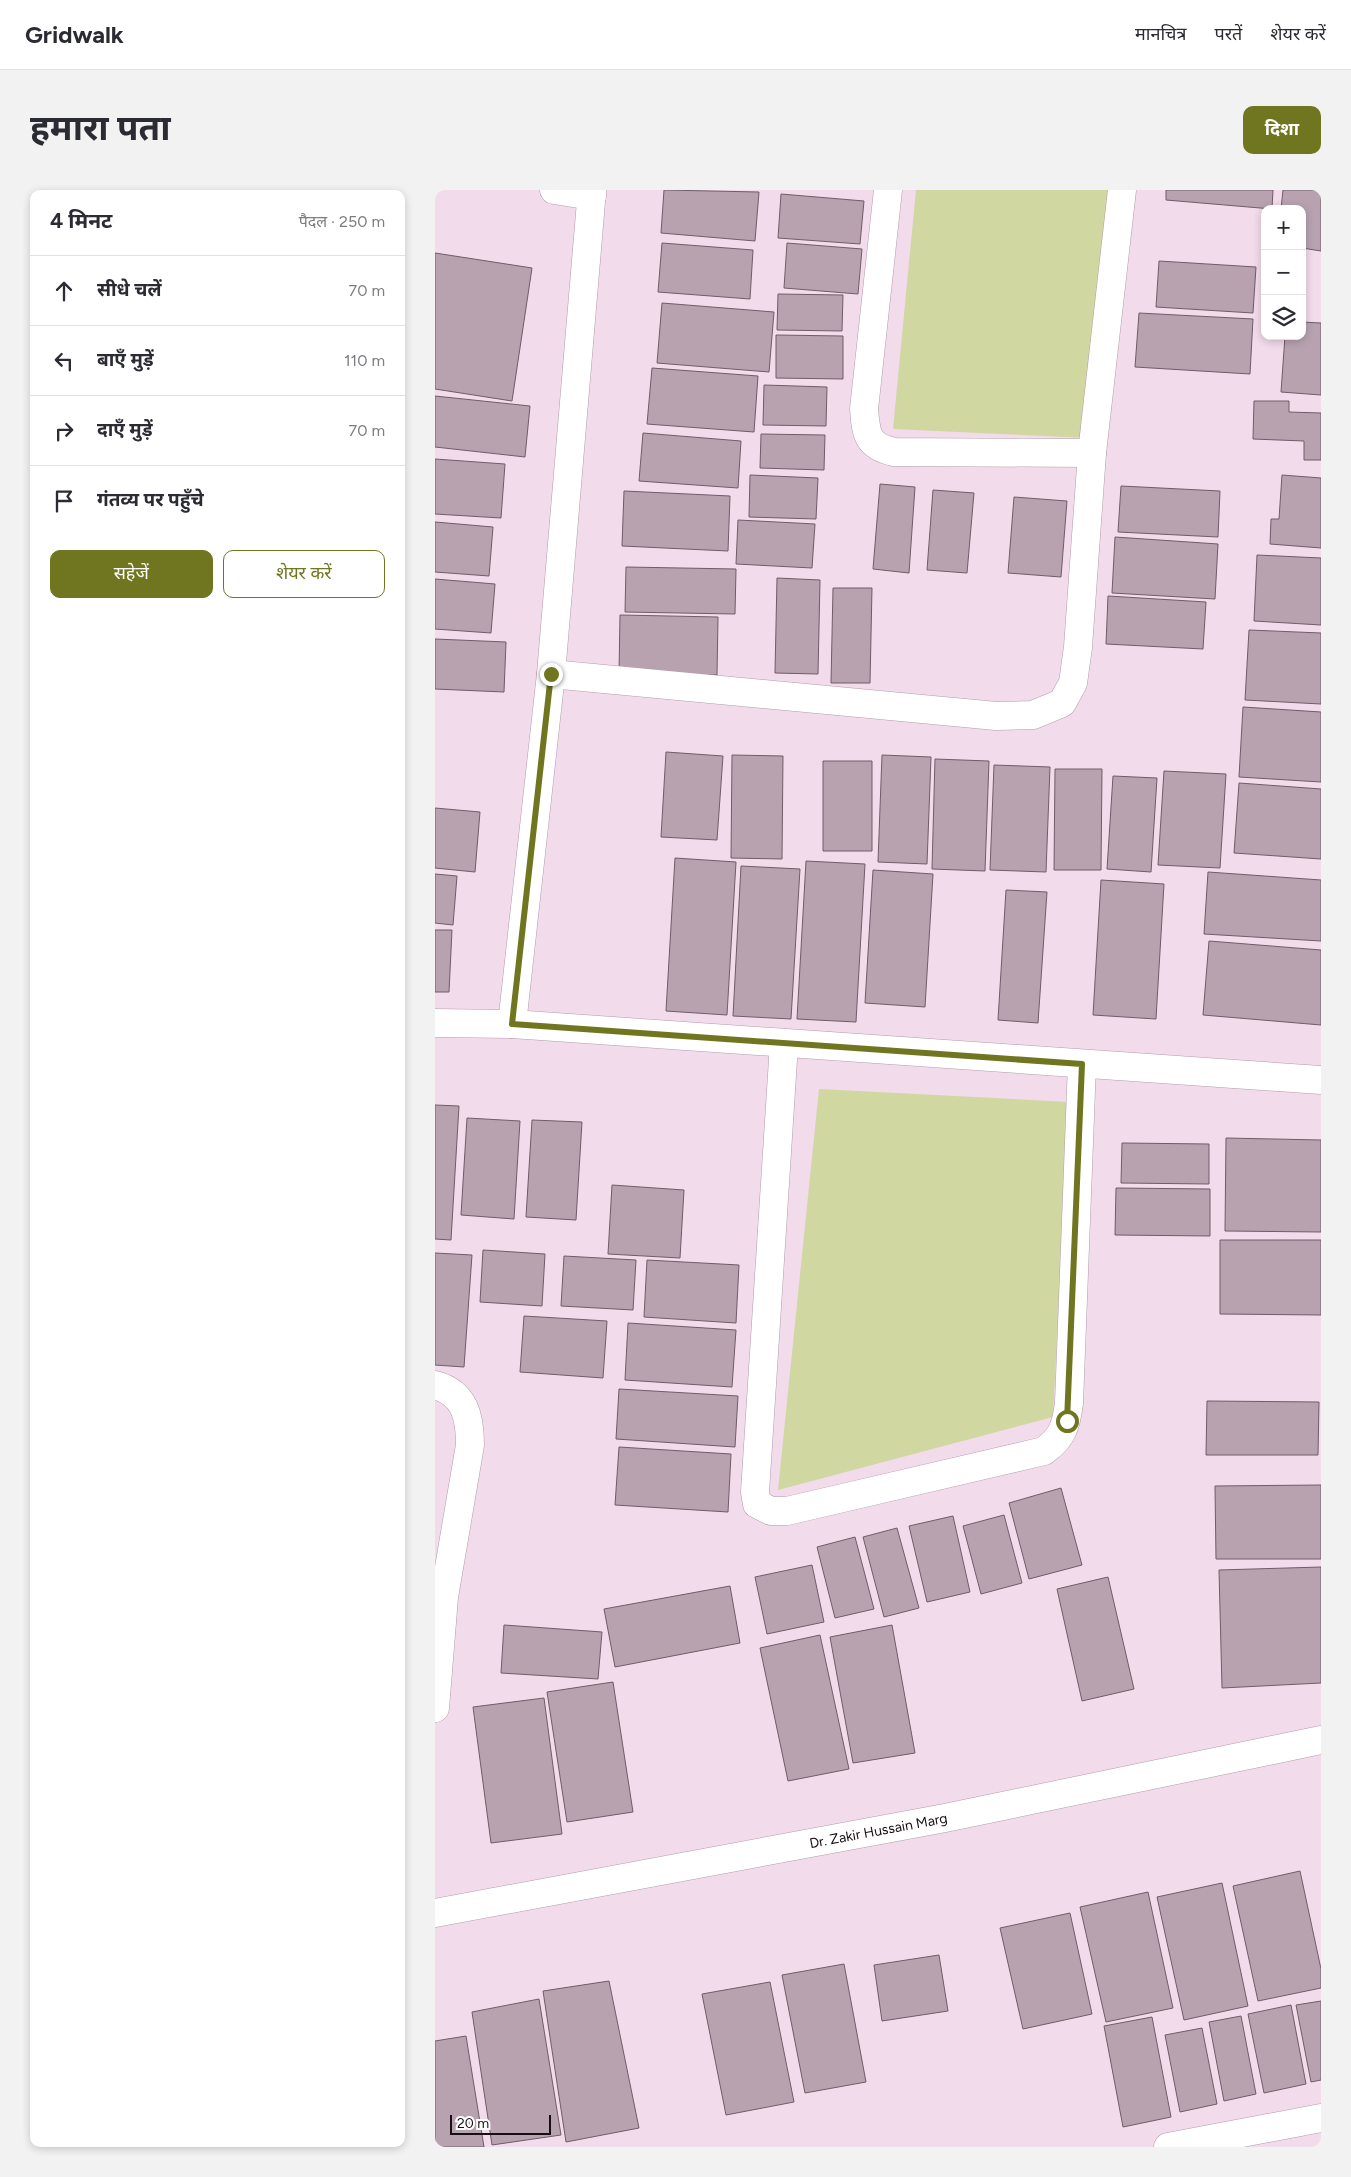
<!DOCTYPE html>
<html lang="hi">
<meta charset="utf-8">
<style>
body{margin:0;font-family:Figtree,"Noto Sans Devanagari",sans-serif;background:#f2f2f3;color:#2b2b33}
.controls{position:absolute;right:15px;top:15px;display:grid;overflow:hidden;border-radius:10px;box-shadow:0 2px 8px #0003}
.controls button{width:45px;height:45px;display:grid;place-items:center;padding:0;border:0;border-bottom:1px solid #e1e1e2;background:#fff;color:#2b2b33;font:25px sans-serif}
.scale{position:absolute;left:15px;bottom:12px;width:101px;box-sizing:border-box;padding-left:5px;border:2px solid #170f14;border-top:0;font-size:14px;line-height:18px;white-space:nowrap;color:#170f14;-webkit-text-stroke:4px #fff;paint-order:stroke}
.stop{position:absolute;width:15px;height:15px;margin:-11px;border:4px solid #70761f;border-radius:50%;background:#fff}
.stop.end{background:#70761f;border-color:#fff;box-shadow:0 1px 5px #0008}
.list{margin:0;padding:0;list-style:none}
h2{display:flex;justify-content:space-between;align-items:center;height:65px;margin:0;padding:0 20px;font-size:21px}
h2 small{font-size:16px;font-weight:400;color:#7c7c81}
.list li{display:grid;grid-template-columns:32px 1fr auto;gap:15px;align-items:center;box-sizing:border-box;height:70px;padding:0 20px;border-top:1px solid #e1e1e2}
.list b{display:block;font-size:19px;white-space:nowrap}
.list em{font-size:16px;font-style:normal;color:#7c7c81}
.actions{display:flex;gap:10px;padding:15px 20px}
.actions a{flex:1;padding:11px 0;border:1px solid #70761f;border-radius:10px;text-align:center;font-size:18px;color:#70761f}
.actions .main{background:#70761f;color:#fff}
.icon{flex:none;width:28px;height:28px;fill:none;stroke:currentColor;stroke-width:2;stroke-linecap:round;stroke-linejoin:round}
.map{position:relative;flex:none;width:886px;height:1957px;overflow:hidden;border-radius:10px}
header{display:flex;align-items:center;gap:30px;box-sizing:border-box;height:70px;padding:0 25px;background:#fff;border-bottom:1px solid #e1e1e2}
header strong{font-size:24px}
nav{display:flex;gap:28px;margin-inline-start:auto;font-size:18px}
.intro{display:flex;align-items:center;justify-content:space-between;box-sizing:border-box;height:120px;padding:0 30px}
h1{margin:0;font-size:35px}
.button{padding:12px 22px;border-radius:10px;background:#70761f;color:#fff;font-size:18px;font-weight:700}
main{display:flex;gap:30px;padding:0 30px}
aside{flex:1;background:#fff;border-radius:10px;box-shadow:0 2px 8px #0003}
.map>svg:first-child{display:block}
.green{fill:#d0d7a1}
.building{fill:#b8a2b0;stroke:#705c69}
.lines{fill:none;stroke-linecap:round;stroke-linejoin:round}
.minor-casing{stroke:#b29dab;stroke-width:29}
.minor{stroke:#fff;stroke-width:28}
.route{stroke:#70761f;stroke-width:6}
.labels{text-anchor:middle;stroke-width:4.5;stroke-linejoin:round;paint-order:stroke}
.street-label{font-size:14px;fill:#170f14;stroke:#fff}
</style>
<header>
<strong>Gridwalk</strong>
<nav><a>मानचित्र</a><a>परतें</a><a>शेयर करें</a></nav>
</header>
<div class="intro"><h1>हमारा पता</h1><a class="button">दिशा</a></div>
<main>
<aside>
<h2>4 मिनट<small>पैदल · 250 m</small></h2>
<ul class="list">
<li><svg class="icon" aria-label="ahead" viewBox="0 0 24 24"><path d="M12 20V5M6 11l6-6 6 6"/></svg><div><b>सीधे चलें</b></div><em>70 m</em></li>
<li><svg class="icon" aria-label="left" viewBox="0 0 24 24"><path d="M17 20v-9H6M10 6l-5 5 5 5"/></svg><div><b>बाएँ मुड़ें</b></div><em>110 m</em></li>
<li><svg class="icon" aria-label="right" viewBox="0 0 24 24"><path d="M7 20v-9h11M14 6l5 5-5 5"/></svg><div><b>दाएँ मुड़ें</b></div><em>70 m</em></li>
<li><svg class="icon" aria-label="arrive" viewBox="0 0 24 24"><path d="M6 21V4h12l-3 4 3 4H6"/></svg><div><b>गंतव्य पर पहुँचे</b></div></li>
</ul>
<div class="actions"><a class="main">सहेजें</a><a>शेयर करें</a></div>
</aside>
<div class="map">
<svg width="886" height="1957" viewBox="0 0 886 1957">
<rect width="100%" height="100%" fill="#f2dbea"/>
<!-- green -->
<path class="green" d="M481,0h195l-22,248 -196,-9z
M384,899l250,13 -16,315 -275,73z"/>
<!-- building -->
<path class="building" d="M229,0l95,2 -4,49 -94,-8z
M731,0h107l-1,19 -106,-9z
M848,0h38v61l-19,-3v-39h-21z
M346,4l83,7 -4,43 -82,-6z
M227,53l91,7 -3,49 -92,-7z
M352,53l75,6 -4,45 -74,-6z
M0,63l97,15 -20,133 -77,-12z
M724,71l97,6 -3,46 -97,-6z
M343,104l65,1 -1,36 -65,-1z
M227,113l112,9 -5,60 -112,-9z
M704,123l114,6 -3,55 -115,-7z
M867,132l19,1v72l-40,-3 4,-56h17z
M341,145l67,1v43l-67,-1z
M217,178l106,8 -4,56 -107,-8z
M329,195l63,2 -1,39 -63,-1z
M0,206l95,10 -5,51 -90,-10z
M819,211h35v11l32,1v47h-17v-19l-51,-2z
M208,243l98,8 -3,47 -99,-7z
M326,244l64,1 -1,35 -64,-2z
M0,269l70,5 -4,54 -66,-4z
M315,285l68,3 -2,41 -67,-2z
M847,285l39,3v70l-51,-4 1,-25h8z
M445,294l35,3 -6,86 -36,-4z
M686,296l99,5 -2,46 -100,-5z
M498,300l41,3 -7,80 -40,-3z
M189,301l106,5 -2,55 -106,-5z
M579,307l53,4 -6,76 -53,-4z
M303,330l77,4 -3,44 -76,-4z
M0,332l58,5 -4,49 -54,-4z
M680,347l103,7 -3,55 -103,-6z
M822,365l64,3v67l-67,-4z
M191,377l110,2 -1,45 -110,-2z
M342,388l43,2 -2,94 -43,-1z
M0,389l60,5 -4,49 -56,-4z
M398,398h39l-2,95h-39z
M673,406l98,6 -3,47 -97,-5z
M185,425l98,2 -1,58 -98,-2z
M814,440l72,3v71l-76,-4z
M0,449l71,3 -2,50 -69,-3z
M808,517l78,5v70l-82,-5z
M231,562l57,4 -6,84 -56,-3z
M297,565l51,1 -1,103 -51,-1z
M447,565l49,2 -4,107 -49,-2z
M500,569l54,2 -4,110 -53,-2z
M388,571h49v90h-49z
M559,575l56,2 -4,105 -56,-2z
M620,579h47l-1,101h-47z
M729,581l62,3 -6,94 -62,-3z
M678,586l44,2 -6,94 -44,-3z
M804,593l82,6v70l-87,-6z
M0,618l45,4 -5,60 -40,-4z
M240,668l61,4 -9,153 -61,-4z
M371,671l59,3 -9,158 -59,-3z
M306,676l59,3 -9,150 -58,-3z
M438,680l60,4 -8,133 -60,-4z
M773,682l113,8v61l-117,-7z
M0,684l22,2 -4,49 -18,-2z
M666,690l63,4 -8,135 -63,-4z
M571,700l41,2 -9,131 -40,-3z
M0,740h17l-3,62h-14z
M774,751l112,9v75l-118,-10z
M0,915l24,1 -8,134 -16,-1z
M32,928l53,3 -6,98 -53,-4z
M97,930l50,2 -6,98 -50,-3z
M791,948l95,2v92l-96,-1z
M687,953l87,1v40l-88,-1z
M177,995l72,5 -4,68 -72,-4z
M681,998l94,1v47l-95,-1z
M785,1050h101v75l-101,-1z
M48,1060l62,4 -3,52 -62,-4z
M0,1063l37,2 -8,112 -29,-2z
M129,1066l72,4 -3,50 -72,-4z
M212,1070l92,5 -3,58 -92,-6z
M89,1126l83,5 -4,57 -83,-6z
M193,1133l108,7 -4,57 -107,-7z
M184,1199l119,7 -3,51 -119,-8z
M772,1211l112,1 -1,53h-112z
M184,1257l112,7 -3,58 -113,-7z
M886,1295v74h-105l-1,-73z
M626,1298l21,77 -53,14 -20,-76z
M569,1325l18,68 -41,11 -18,-68z
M518,1326l17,76 -43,10 -18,-76z
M462,1338l22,80 -35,9 -21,-80z
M420,1347l19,72 -39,9 -18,-71z
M377,1375l12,57 -57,12 -12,-57z
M886,1377v116l-99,5 -3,-118z
M673,1387l26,112 -52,12 -25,-112z
M295,1396l10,57 -125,24 -11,-58z
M69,1435l98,7 -4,47 -97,-6z
M457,1435l23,128 -62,10 -23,-126z
M385,1445l29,134 -61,12 -28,-133z
M178,1492l20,130 -66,10 -20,-130z
M109,1508l18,136 -71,9 -18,-136z
M865,1681l21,98v19l-63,13 -25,-115z
M787,1693l26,123 -64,14 -27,-123z
M713,1702l25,116 -67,14 -26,-115z
M635,1723l22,101 -69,15 -23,-101z
M504,1765l9,56 -66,10 -8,-56z
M409,1774l22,118 -61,11 -23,-118z
M174,1791l30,147 -73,14 -23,-151z
M335,1792l24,120 -68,13 -24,-121z
M104,1809l22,136 -69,10 -20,-133z
M886,1811v79l-10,2 -15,-77z
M856,1815l15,79 -42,9 -16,-79z
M806,1826l15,78 -32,7 -15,-79z
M717,1827l19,100 -48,10 -19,-101z
M767,1838l15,76 -37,8 -15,-77z
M31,1846l18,111h-49v-106z"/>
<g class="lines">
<!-- minor casing -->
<g class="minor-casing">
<g id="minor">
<path d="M119,0l38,6"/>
<path d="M453,0l-24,219c2,25 3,37 30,43l198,1"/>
<path d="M116,484l445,42 37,-1 29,-12 11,-20 5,-36 14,-194 30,-263"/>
<path d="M0,833l77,1 809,56"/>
<path d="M77,834l39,-350 41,-484"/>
<path d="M349,854l-29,448 2,12 14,7h16l257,-60c19,-14 22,-25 25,-48l13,-339"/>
<path d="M0,1195c30,8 35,32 35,60l-26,152 -9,111"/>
<path id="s1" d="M0,1723l510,-95 376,-78"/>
<path d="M733,1957l153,-29"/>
</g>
</g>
<!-- minor -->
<use href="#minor" class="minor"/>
</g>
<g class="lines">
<!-- route -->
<path class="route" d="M116,484l-39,350 570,40 -15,357"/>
</g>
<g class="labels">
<!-- street labels -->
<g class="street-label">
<text dy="5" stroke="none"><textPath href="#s1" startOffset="451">Dr. Zakir Hussain Marg</textPath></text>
</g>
</g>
</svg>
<div class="controls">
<button>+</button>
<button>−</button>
<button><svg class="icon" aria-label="layers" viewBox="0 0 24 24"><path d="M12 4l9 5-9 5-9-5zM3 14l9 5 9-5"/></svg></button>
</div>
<div class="scale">20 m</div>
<div class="stop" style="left:632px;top:1231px"></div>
<div class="stop end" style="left:116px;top:484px"></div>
</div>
</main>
